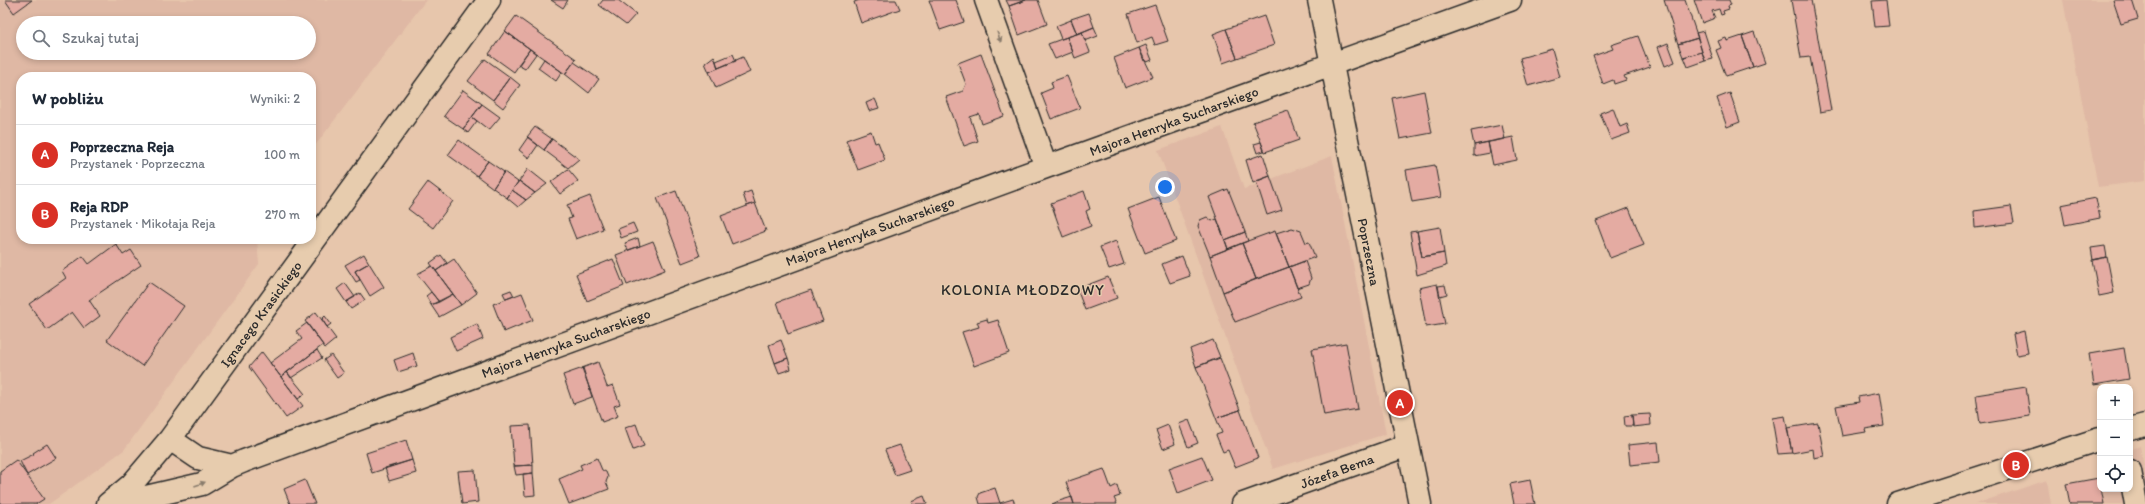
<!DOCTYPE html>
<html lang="pl">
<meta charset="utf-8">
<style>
body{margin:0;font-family:Itim,sans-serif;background:#f6f6f7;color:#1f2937}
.controls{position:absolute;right:12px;bottom:12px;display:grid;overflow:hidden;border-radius:8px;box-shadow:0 2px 6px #0003}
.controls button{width:36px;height:36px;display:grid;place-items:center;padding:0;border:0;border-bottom:1px solid #e0e1e3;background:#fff;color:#1f2937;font:20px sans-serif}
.you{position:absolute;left:1165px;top:187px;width:14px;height:14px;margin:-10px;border:3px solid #fff;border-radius:50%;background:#1a73e8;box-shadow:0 0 0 6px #1a73e833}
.badge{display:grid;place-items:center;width:26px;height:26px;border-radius:50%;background:#d93025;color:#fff;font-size:13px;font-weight:700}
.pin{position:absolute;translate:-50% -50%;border:2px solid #fff;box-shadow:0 1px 4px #0006}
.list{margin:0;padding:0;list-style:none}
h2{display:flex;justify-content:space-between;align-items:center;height:52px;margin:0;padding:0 16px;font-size:17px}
h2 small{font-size:13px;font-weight:400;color:#747a83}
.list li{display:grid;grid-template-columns:26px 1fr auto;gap:12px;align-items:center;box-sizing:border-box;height:60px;padding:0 16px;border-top:1px solid #e0e1e3}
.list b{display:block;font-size:15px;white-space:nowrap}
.list p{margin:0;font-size:13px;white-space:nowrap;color:#747a83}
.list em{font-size:13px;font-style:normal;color:#747a83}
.icon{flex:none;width:22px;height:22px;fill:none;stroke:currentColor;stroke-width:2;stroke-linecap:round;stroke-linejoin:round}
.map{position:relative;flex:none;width:2145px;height:504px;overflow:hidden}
.search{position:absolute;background:#fff;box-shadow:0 2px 6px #0003;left:16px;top:16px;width:300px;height:44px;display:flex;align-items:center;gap:10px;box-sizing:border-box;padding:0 14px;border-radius:22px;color:#747a83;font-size:15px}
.panel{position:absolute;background:#fff;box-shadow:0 2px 6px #0003;left:16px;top:72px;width:300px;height:172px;border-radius:16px}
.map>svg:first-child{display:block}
.built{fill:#dfb8a4;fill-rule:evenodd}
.building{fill:#e4aba2;stroke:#2b2b2b}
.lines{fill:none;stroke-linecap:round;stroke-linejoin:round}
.minor-casing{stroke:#2b2b2b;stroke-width:25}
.minor{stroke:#e7ccae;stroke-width:22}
.oneway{fill:#897c6c}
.labels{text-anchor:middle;stroke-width:3;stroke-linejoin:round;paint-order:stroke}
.street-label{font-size:14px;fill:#2b2b2b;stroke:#e7ccae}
.neighbourhood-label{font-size:15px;letter-spacing:1px;fill:#2b2b2b;stroke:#e7ccae}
</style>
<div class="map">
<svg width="2145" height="504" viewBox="0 0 2145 504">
<rect width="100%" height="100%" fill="#e7c6ac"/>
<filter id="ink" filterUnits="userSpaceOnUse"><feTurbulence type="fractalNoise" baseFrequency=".025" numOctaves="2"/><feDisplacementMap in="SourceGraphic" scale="8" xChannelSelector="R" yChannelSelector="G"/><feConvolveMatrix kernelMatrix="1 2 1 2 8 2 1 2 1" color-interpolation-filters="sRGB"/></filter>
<g filter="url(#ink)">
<!-- built -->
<path class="built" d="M0,0h426l-115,151v-74h-290v162h236l2,25 -135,186 -75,54h-49zM23,23h286v30h-286z
M2063,0h82v181l-47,6z
M1222,127l22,62 88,-33 54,278 -113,35 -115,-319z
M2140,446l5,26v32h-41l-3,-15h29v-39z
M2047,480l4,24h-76z"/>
<!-- building -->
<path class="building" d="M5,0h27l-18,13z
M551,0h17l-5,8z
M603,0h15l18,14 -10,11 -27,-20z
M860,0h36l4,9 -39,14 -7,-21z
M929,0h27l8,22 -24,8z
M1006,0h20l-17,6z
M1026,0h12l9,24 -28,11 -10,-29z
M1664,0h21l13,38 -20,6z
M1694,0h35l2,5 -3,1 1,3 -6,2 1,3 -3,1 -2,-6 -7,2 3,7 -13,5z
M1791,0h20l20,110 -11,2 -10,-55 -9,1z
M1886,0l3,26 -14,1 -3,-26z
M2113,0h19l6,19 -17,5z
M1155,5l13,36 -13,4 -3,-8 -15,6 -9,-29z
M1089,13l5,14 -17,7 -6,-15z
M516,16l60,43 -11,15 -60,-43z
M1264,16l10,29 -37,13 -11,-29z
M1071,20l6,14 -16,5 -5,-13z
M1094,27l4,9 -13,5 -3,-9z
M1226,29l11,29 -14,5 -10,-29z
M505,31l25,18 -16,23 -25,-18z
M1704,31l9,28 -8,2 -9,-28z
M1082,32l8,20 -15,6 -8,-21z
M1754,32l11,31 -12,4 -11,-31z
M1638,36l12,31 -26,9 2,4 -12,4 -1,-4 -10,4 -10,-28 20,-7 -2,-4z
M1742,36l11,31 -27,9 -10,-26 5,-2 -3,-7 8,-3 1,3z
M1067,37l6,15 -18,7 -7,-15z
M1698,38l4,14 -19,5 -5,-13z
M1668,43l7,19 -10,4 -7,-19z
M1146,45l6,15 -5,2 -1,-2 -2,1 -5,-13z
M1139,48l14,29 -28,11 -11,-30z
M530,49l6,5 -11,15 -7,-4z
M1552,49l8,28 -32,9 -8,-28z
M1702,52l3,9 -17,6 -4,-10z
M733,54l3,7 -18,7 -2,-7z
M981,54l23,62 -22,8 -3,-10 -9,3 8,24 -14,5 -18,-49 17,-6 3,-7 -8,-21z
M714,56l4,12 -9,4 -4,-9z
M743,57l7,15 -34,16 -7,-16z
M485,59l25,18 -17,23 -25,-19z
M544,59l18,13 -6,9 -18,-13z
M574,62l25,17 -10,14 -24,-19z
M1067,76l13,32 -29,11 -10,-26 12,-5 -2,-6z
M510,77l10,8 -17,23 -10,-8z
M463,90l19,14 -19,25 -19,-13z
M1424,91l8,42 -32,6 -8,-41z
M1730,93l10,29 -13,5 -10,-29z
M875,99l4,9 -10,3 -3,-8z
M482,104l18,13 -11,13 -17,-13z
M1613,108l7,19 7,-3 3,9 -19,7 -11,-27z
M1288,110l11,30 -34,12 -12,-30z
M472,117l5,4 -9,12 -5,-4z
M1502,125l3,14 -31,6 -3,-14z
M535,127l17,12 -8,11 -17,-13z
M871,131l4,12 3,-1 7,18 -27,10 -12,-30z
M528,137l10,8 -9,13 -10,-8z
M1513,137l4,23 -24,5 -5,-23z
M552,139l27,20 -11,9 -24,-18z
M459,140l29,21 -11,15 -29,-21z
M1261,142l3,9 -7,2 -3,-9z
M1488,142l2,11 -16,3v-11z
M1263,154l7,22 -17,7 -7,-23z
M488,161l16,11 -11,16 -16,-12z
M1435,165l6,32 -29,5 -6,-32z
M528,169l19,15 -12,9 -16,-12z
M568,169l10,12 -18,13 -9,-12z
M504,172l14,10 -11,16 -14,-10z
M1270,176l12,34 -15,5 -11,-34z
M519,181l16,12 -9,7 -14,-10z
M428,182l25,19 -20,27 -25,-19z
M1228,189l17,43 -20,8 -16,-43z
M512,190l14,10 -8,7 -11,-9z
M676,191l24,65 -18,7 -25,-65z
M751,191l4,12 -8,3 -4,-12z
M1084,191l6,18 -4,2 5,15 -28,11 -12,-34z
M590,196l13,33 -27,10 -8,-20 4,-1 -5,-13z
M1159,197l17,44 -31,12 -17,-44z
M2096,198l4,20 -35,7 -4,-20z
M755,203l11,28 -34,13 -11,-28z
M2011,206l3,17 -39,5 -1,-17z
M1629,208l15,37 -34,13 -14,-37z
M1207,217l5,4 5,-2 11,30 -18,7 -12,-30 2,-6z
M633,223l4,9 -16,6 -3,-9z
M1440,227l4,26 -22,4 -5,-26z
M1292,228l9,3 5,12 3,-1 6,15 -26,10 -13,-34z
M1275,231l14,36 -33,12 -14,-36z
M1417,231l5,26 22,-4 2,13 -29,9 -7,-43z
M1245,232l3,9 -20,8 -3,-9z
M638,238l2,8 -12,4 -3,-7z
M653,241l12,29 -38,15 -11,-30z
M1116,241l8,23 -15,5 -9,-22z
M1242,243l14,36 -33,13 -13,-36z
M116,244l7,11 8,-5 10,15 -52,35 11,16 -16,12 -12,-16 -25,18 -18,-26 37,-26 -4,-7 21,-15 6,8z
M2105,246l2,11 -14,3 -2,-12z
M364,254l5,9 -14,8 5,9 -4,2 -11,-17z
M441,255l6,8 -11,8 -6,-8z
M1182,256l8,20 -20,7 -8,-19z
M2107,257l7,36 -15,3 -7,-36z
M454,259l23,34 -16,12 -25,-34z
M613,259l11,27 -37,15 -11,-27z
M1305,261l6,17 -2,6 -12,4 -8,-21z
M369,263l15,24 -14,9 -15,-25z
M432,266l21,28 -14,8 -22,-28z
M1289,267l12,30 -66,25 -12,-30z
M1108,277l9,21 -32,12 -8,-21z
M149,282l35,24 -42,60 -35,-26z
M345,283l10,14 -9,5 -9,-13z
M1437,284l8,40 -19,3 -7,-39z
M1445,285l2,9 -7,2 -2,-10z
M511,290l3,6 -8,3 -3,-6z
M811,290l12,31 -35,13 -11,-32z
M431,292l8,10 -8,3 -5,-9z
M360,293l5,7 -14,9 -5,-7z
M522,293l11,27 -29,12 -11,-28z
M453,294l8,11 -22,12 -8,-12z
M316,312l20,27 -11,9 -20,-27z
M325,316l6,8 -4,3 -5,-8z
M987,319l1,4 10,-3 11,33 -35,13 -12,-34 17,-5 -2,-5z
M307,323l16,22 -42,32 -11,-14 32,-24 -6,-8z
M477,324l6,15 -27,12 -6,-14z
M2024,331l4,22 -11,2 -4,-21z
M781,340l7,18 -13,5 -6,-18z
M1213,340l7,17 -24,10 -6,-18z
M1346,343l12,66 -34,6 -12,-66z
M2124,348l5,31 -35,6 -5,-31z
M317,350l5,8 -31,20 -4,-6z
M262,352l41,54 -17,12 -37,-51z
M413,353l4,13 -19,6 -4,-12z
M331,355l13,18 -7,5 -13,-18z
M788,358l3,11 -12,4 -4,-10z
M1220,358l20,52 -24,8 -20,-51z
M598,362l9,25 6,-2 7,19 -6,2 4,10 -16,6 -20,-54z
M583,368l9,29 -19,7 -10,-29z
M287,372l18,22 -7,5 -17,-22z
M2026,387l4,29 -50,8 -4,-29z
M1879,393l5,33 -19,3 1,3 -24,4 -6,-30 23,-4 -1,-5z
M1240,410l18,48 -23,9 -7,-17 -5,2 -7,-17 6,-2 -6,-15z
M1650,414l1,11 -18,2 -1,-12z
M1632,415l1,11h-8l-1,-10z
M1785,416l7,37 -14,1 -6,-36z
M1189,420l9,23 -10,4 -9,-23z
M1818,423l6,33 -10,2 -1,-9 -21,4 -5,-25z
M636,424l8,22 -11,4 -8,-22z
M530,425l3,40 -19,1 -3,-40z
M1168,425l7,19 -12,5 -7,-19z
M406,440l6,20 -40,13 -6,-20z
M1658,442l2,20 -30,3 -2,-20z
M47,444l9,14 -29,17 -7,-14 14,-7 -1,-1z
M900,445l10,25 -15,5 -10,-25z
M1202,456l10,24 -34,13 -9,-25z
M597,458l5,12 4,2 2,5 -2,5 3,7 -40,15 -10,-25 23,-10 -2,-4z
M16,460l28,39 -8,5h-36v-33z
M412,460l4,13 -27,8 -4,-13z
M533,465v8l-17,2 -2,-9z
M1104,469l7,19 6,-3 3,11 -6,2 3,6h-43l-8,-22z
M475,470l3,32 -16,2 -4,-33z
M533,473l2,22 -10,1 -2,-22z
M2099,478l5,26h-34l-4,-20z
M305,480l10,24h-25l-6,-15z
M1530,480l5,24h-21l-4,-20z
M995,488l5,15 -20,1 -2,-7 2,-4z
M924,496l3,8h-14l-2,-3z
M1072,497l2,7h-22l7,-3z
M1013,499l2,5h-14l-1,-1z"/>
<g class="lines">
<!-- minor casing -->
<g class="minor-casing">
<path id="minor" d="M986,0l60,167
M1319,0l101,504
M2130,429l15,-4
M170,439l28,19 34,8
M2130,471l6,33
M108,504l23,-19 39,-46 319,-439
M116,504l86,-20 30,-18 12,-5 802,-294 464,-167
M1243,504l165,-59
M1898,504l202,-65"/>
</g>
<!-- minor -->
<use href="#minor" class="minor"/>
</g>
<!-- one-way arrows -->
<defs><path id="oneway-solid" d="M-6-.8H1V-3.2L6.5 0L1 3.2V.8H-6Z"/></defs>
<g class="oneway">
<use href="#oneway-solid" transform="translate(999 37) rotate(70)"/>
<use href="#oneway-solid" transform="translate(200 484) rotate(-20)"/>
</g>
</g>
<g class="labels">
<!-- street labels -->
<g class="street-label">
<text transform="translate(1174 121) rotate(-20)" y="5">Majora Henryka Sucharskiego</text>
<text transform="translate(870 231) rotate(-20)" y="5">Majora Henryka Sucharskiego</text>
<text transform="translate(1369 252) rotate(79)" y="5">Poprzeczna</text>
<text transform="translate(261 314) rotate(-54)" y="5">Ignacego Krasickiego</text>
<text transform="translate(566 343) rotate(-20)" y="5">Majora Henryka Sucharskiego</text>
<text transform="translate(1337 471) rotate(-20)" y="5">Józefa Bema</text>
</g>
<!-- neighbourhood labels -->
<g class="neighbourhood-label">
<text x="1023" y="295">KOLONIA MŁODZOWY</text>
</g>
</g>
</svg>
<div class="controls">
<button>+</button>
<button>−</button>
<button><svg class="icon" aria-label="locate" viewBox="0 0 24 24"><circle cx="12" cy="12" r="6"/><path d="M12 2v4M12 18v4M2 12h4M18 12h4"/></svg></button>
</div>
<div class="you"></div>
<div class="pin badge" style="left:1400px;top:403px">A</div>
<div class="pin badge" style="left:2016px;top:465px">B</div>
<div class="search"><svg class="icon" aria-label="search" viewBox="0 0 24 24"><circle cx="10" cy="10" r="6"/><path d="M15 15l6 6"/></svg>Szukaj tutaj</div>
<section class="panel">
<h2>W pobliżu<small>Wyniki: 2</small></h2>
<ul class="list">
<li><span class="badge">A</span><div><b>Poprzeczna Reja</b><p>Przystanek · Poprzeczna</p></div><em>100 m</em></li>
<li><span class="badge">B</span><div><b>Reja RDP</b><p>Przystanek · Mikołaja Reja</p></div><em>270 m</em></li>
</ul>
</section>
</div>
